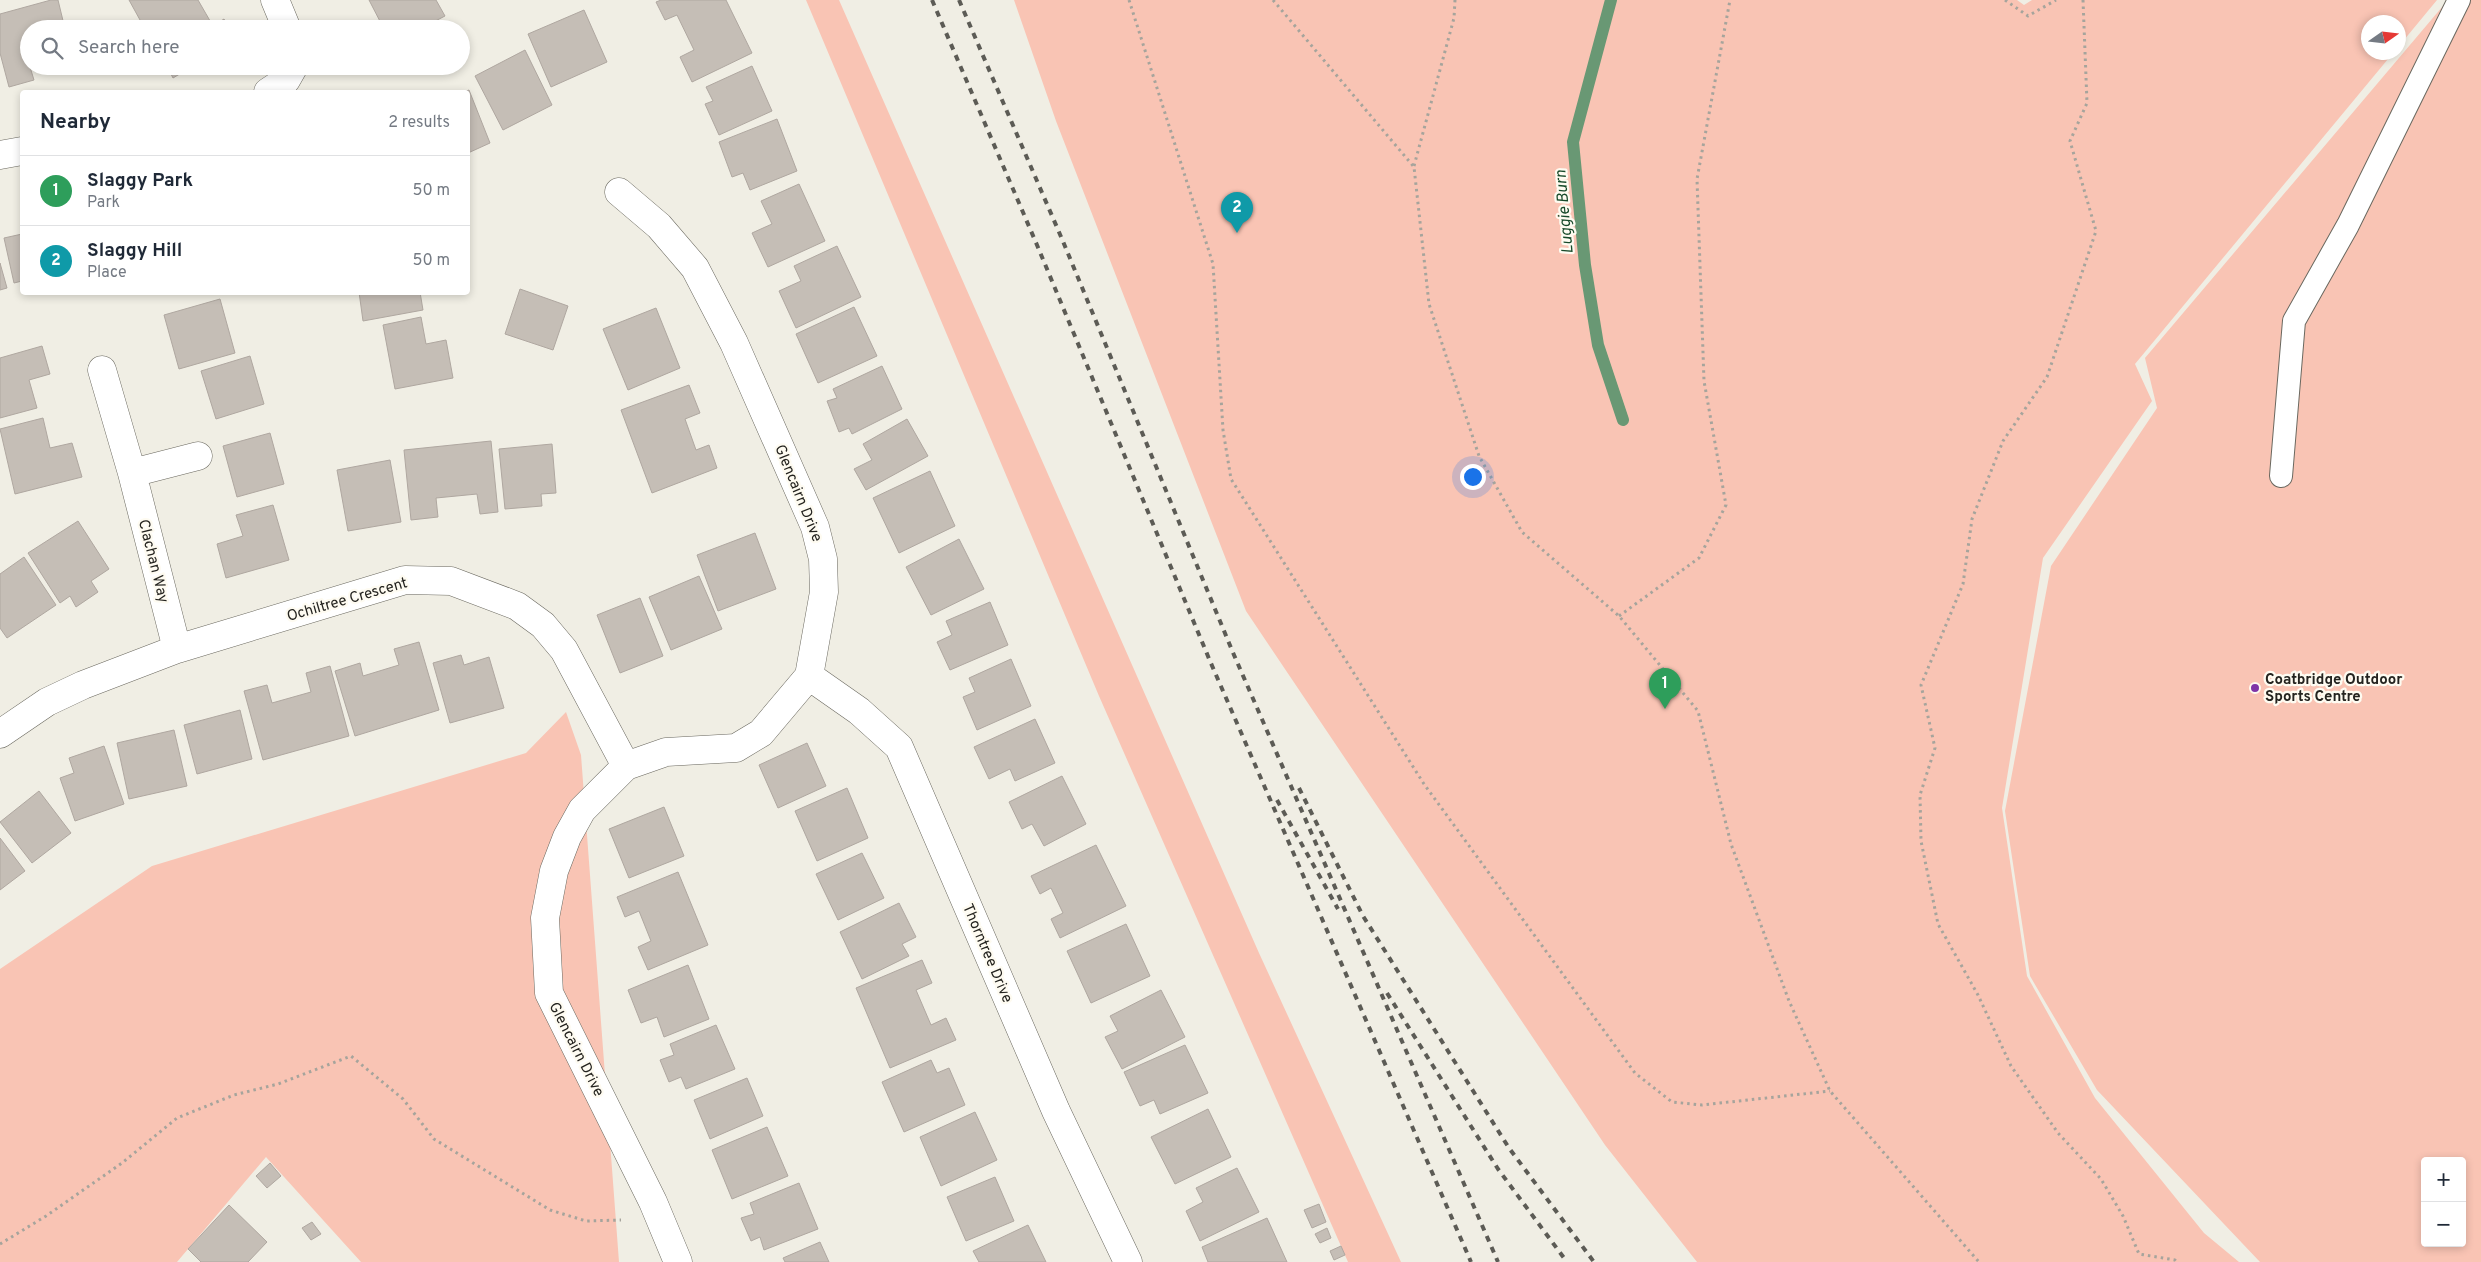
<!DOCTYPE html>
<meta charset="utf-8">
<style>
body{margin:0;font-family:Overpass,sans-serif;background:#f2f2f3;color:#1f2937}
.controls{position:absolute;right:15px;bottom:15px;display:grid;overflow:hidden;border-radius:5px;box-shadow:0 2px 8px #0003}
.controls button{width:45px;height:45px;display:grid;place-items:center;padding:0;border:0;border-bottom:1px solid #e0e1e3;background:#fff;color:#1f2937;font:25px sans-serif}
.compass{position:absolute;left:2361px;top:15px;width:45px;height:45px;border-radius:50%;background:#fff;box-shadow:0 2px 8px #0003;rotate:76deg}
.you{position:absolute;left:1472px;top:476px;width:18px;height:18px;margin:-12px;border:4px solid #fff;border-radius:50%;background:#1a73e8;box-shadow:0 0 0 8px #1a73e833}
.badge{display:grid;place-items:center;width:32px;height:32px;border-radius:50%;background:#7f35a7;color:#fff;font-size:16px;font-weight:700}
.pin{position:absolute;translate:-50% -41px;filter:drop-shadow(0 1px 2px #0008)}
.pin::after{content:'';position:absolute;top:26px;width:18px;height:15px;background:inherit;clip-path:polygon(0 0,100% 0,50% 100%)}
.list{margin:0;padding:0;list-style:none}
h2{display:flex;justify-content:space-between;align-items:center;height:65px;margin:0;padding:0 20px;font-size:21px}
h2 small{font-size:16px;font-weight:400;color:#747a83}
.list li{display:grid;grid-template-columns:32px 1fr auto;gap:15px;align-items:center;box-sizing:border-box;height:70px;padding:0 20px;border-top:1px solid #e0e1e3}
.list b{display:block;font-size:19px;white-space:nowrap}
.list p{margin:0;font-size:16px;white-space:nowrap;color:#747a83}
.list em{font-size:16px;font-style:normal;color:#747a83}
.icon{flex:none;width:28px;height:28px;fill:none;stroke:currentColor;stroke-width:2;stroke-linecap:round;stroke-linejoin:round}
.map{position:relative;flex:none;width:2481px;height:1262px;overflow:hidden}
.search{position:absolute;background:#fff;box-shadow:0 2px 8px #0003;left:20px;top:20px;width:450px;height:55px;display:flex;align-items:center;gap:12px;box-sizing:border-box;padding:0 18px;border-radius:28px;color:#747a83;font-size:19px}
.panel{position:absolute;background:#fff;box-shadow:0 2px 8px #0003;left:20px;top:90px;width:450px;height:205px;border-radius:5px}
.map>svg:first-child{display:block}
.green{fill:#f9c4b4;fill-rule:evenodd}
.lines{fill:none;stroke-linecap:round;stroke-linejoin:round}
.stream{stroke:#699874;stroke-width:12}
.building{fill:#c5beb6;stroke:#afa7a0}
.service-casing{stroke:#6a685f;stroke-width:24}
.minor-casing{stroke:#6a685f;stroke-width:29}
.path{stroke:#a6a49c;stroke-width:3;stroke-dasharray:2.5 4;stroke-linecap:butt}
.service{stroke:#fff;stroke-width:22}
.minor{stroke:#fff;stroke-width:28}
.rail{stroke:#5c5b55;stroke-width:4;stroke-dasharray:6 6;stroke-linecap:butt}
.poi-dot{fill:#7f35a7;stroke:#fefbf1;stroke-width:2}
.labels{text-anchor:middle;stroke-width:4.5;stroke-linejoin:round;paint-order:stroke}
.street-label{font-size:15px;fill:#24231f;stroke:#fefbf1}
.poi-label{font-size:15px;font-weight:bold;fill:#24231f;stroke:#fefbf1;text-anchor:start}
.water-label{font-size:16px;font-style:italic;fill:#184a2a;stroke:#fefbf1}
</style>
<div class="map">
<svg width="2481" height="1262" viewBox="0 0 2481 1262">
<rect width="100%" height="100%" fill="#f0eee4"/>
<!-- green -->
<path class="green" d="M806,0h33l420,953 142,309h-53l-249,-566z
M1014,0h1003l7,5 8,-5h405l-38,46 -1,-24h-30v30l25,1 -258,311 17,37 -109,157 -41,250 25,168 68,122 109,135 35,29h-542l-92,-117 -359,-534 -190,-490z
M2448,0h33v1262h-221l-163,-172 -67,-114 -25,-165 46,-245 106,-158 -12,-50zM2425,1161h37v82h-37z
M566,712l15,43 38,507h-258l-95,-105 -89,105h-177v-293l152,-103 374,-113z"/>
<g class="lines">
<!-- stream -->
<path class="stream" d="M1611,0l-38,142 12,123 13,80 25,75"/>
</g>
<!-- building -->
<path class="building" d="M51,0h7l7,29h-36v37h4l-3,1 4,13 -25,7 -9,-34v-39z
M129,0h69l15,26 11,-7 6,10h-85z
M369,0h67l9,16 -25,13h-36z
M661,0h65l26,53 -60,29 -12,-25 14,-7 -17,-35 -12,5 -9,-18z
M584,10l23,52 -56,25 -23,-53z
M525,50l27,55 -49,25 -28,-54z
M61,66h14l2,5 -14,3z
M167,66h26l-20,12z
M752,66l20,45 -53,24 -14,-31 8,-3 -7,-14z
M469,90l21,53 -22,10v-61h-5z
M777,119l20,52 -47,19 -7,-17 -11,4 -13,-35z
M799,184l26,57 -57,26 -16,-34 20,-9 -11,-23z
M22,234v47l-8,2 -10,-45z
M837,246l24,51 -65,31 -17,-37 22,-10 -7,-15z
M0,263l7,25 -7,2z
M520,289l48,17 -15,44 -48,-16z
M359,292h61l3,18 -60,11z
M220,299l15,54 -56,16 -15,-54z
M854,307l23,49 -59,27 -22,-49z
M656,308l24,60 -52,22 -25,-61z
M421,317l5,27 20,-4 7,38 -58,11 -12,-64z
M42,346l8,28 -21,6 8,28 -37,10v-60z
M250,356l14,48 -48,15 -15,-48z
M882,366l20,43 -50,25 -3,-6 -10,4 -12,-31 10,-3 -4,-9z
M689,385l11,28 -15,6 11,31 13,-5 8,23 -65,25 -31,-83z
M43,418l7,30 22,-5 10,34 -67,17 -15,-65z
M907,419l21,37 -62,34 -12,-21 18,-9 -9,-16z
M270,433l14,51 -47,13 -14,-51z
M491,441l7,71 -18,2 -3,-20 -41,4 2,19 -27,3 -7,-70z
M552,444l4,49 -15,1 1,12 -37,3 -6,-60z
M390,460l11,62 -53,9 -11,-61z
M930,471l25,55 -56,27 -26,-55z
M273,505l16,55 -63,18 -9,-34 26,-8 -7,-21z
M78,521l31,48 -18,12 7,11 -22,15 -6,-11 -10,7 -32,-50z
M755,533l21,56 -58,22 -21,-56z
M959,539l25,50 -53,26 -25,-48z
M24,557l32,48 -49,33 -7,-10v-54z
M699,576l23,53 -51,21 -22,-53z
M640,598l23,58 -43,17 -23,-58z
M990,602l18,43 -58,25 -13,-28 15,-7 -6,-14z
M419,642l20,68 -84,26 -20,-65 25,-8 3,13 36,-11 -5,-16z
M461,655l3,10 25,-8 15,51 -54,15 -17,-60z
M1011,659l20,47 -54,24 -14,-33 12,-5 -6,-14z
M330,666l19,70 -86,24 -19,-69 23,-6 5,18 39,-11 -5,-19z
M240,710l12,49 -55,15 -13,-49z
M1035,719l20,44 -40,18 -5,-12 -21,10 -15,-32z
M174,730l13,56 -58,13 -12,-56z
M807,743l19,43 -48,22 -19,-43z
M104,746l20,58 -49,17 -15,-43 14,-5 -5,-15z
M1062,776l24,48 -42,22 -12,-22 -10,5 -13,-27z
M847,788l21,50 -51,23 -22,-50z
M39,791l32,42 -39,30 -32,-41z
M664,807l20,49 -55,22 -20,-49z
M0,838l25,33 -25,19z
M1096,845l30,61 -66,32 -9,-19 12,-6 -12,-25 -11,6 -9,-18z
M862,853l22,45 -46,22 -22,-46z
M678,872l30,73 -60,25 -10,-23 13,-6 -12,-30 -14,6 -8,-20z
M899,903l17,34 -14,7 7,12 -47,23 -22,-47z
M1126,924l24,52 -59,27 -24,-52z
M922,960l10,23 -16,7 15,35 15,-7 10,22 -66,28 -34,-80z
M688,965l21,54 -45,18 -7,-20 -16,6 -13,-33z
M1161,990l24,47 -63,32 -17,-32 13,-6 -8,-15z
M716,1025l19,44 -49,20 -5,-12 -12,5 -9,-22 14,-5 -4,-11z
M1185,1045l23,48 -48,21 -6,-14 -14,6 -16,-34z
M931,1060l6,13 12,-5 16,37 -61,27 -22,-50z
M747,1078l16,38 -53,23 -16,-39z
M1208,1109l23,48 -56,27 -24,-47z
M975,1112l22,48 -56,26 -21,-49z
M767,1127l21,49 -56,23 -20,-49z
M270,1163l11,13 -14,12 -11,-12z
M1237,1168l22,44 -59,29 -14,-30 17,-9 -7,-14z
M995,1177l19,44 -48,20 -19,-44z
M799,1183l19,46 -54,21 -4,-13 -9,4 -10,-23 13,-4 -4,-11z
M1319,1204l7,18 -14,6 -8,-18z
M229,1205l38,37 -19,20h-47l-13,-13z
M1267,1218l20,44h-79l-6,-15z
M312,1222l9,12 -10,6 -9,-12z
M1028,1225l18,37h-67l-6,-11z
M1327,1228l4,10 -11,5 -5,-9z
M820,1242l9,20h-44l-2,-4z
M1341,1246l4,9 -11,5 -4,-9z"/>
<g class="lines">
<!-- service casing -->
<g class="service-casing">
<path id="service" d="M2281,476l13,-155 54,-96 111,-225"/>
</g>
<!-- minor casing -->
<g class="minor-casing">
<path id="minor" d="M275,0l12,29
M268,92l18,-12 8,-14
M0,155l22,-4
M619,192l40,34 36,42 39,75 81,184 8,32 1,33 -15,84 -48,57 -25,15 -70,4 -40,14 -44,44 -15,27 -13,34 -9,47 4,75 104,209 25,60
M102,370l30,103 45,176
M132,473l66,-17
M809,676l50,35 40,36 157,364 72,151
M0,734l47,-32 36,-17 94,-36 228,-69 46,1 66,25 26,19 21,25 62,116"/>
</g>
<!-- path -->
<path class="path" d="M1129,0l84,264 10,166 8,49 193,305 211,289 37,29 30,3 128,-14
M1273,0l141,167 15,137 50,152 43,76 97,84 79,95 33,133 58,157 41,90 149,171
M2005,0l23,16 28,-16
M2083,0l4,103 -17,38 26,90 -49,146 -44,64 -31,78 -9,65 -42,101 14,63 -15,47 1,46 17,83 40,71 33,71 47,67 43,46 22,37 16,38 36,6 2,2
M1414,166l40,-148 1,-18
M1619,616l80,-58 27,-53 -22,-124 -7,-202 33,-179
M0,1244l46,-28 76,-53 55,-45 57,-23 44,-11 73,-28 52,43 31,40 116,71 36,11 35,-1"/>
<!-- service -->
<use href="#service" class="service"/>
<!-- minor -->
<use href="#minor" class="minor"/>
<!-- rail -->
<path class="rail" d="M932,0l105,245 173,416 261,601
M959,0l103,239 172,416 264,607
M1299,788l64,128 146,232 85,114
M1277,800l61,109
M1387,993l111,176 69,93"/>
</g>
<!-- markers -->
<circle class="poi-dot" cx="2255" cy="688" r="5"/>
<g class="labels">
<!-- street labels -->
<g class="street-label">
<text transform="translate(799 493) rotate(68)" y="5">Glencairn Drive</text>
<text transform="translate(154 561) rotate(76)" y="5">Clachan Way</text>
<text transform="translate(347 599) rotate(-16)" y="5">Ochiltree Crescent</text>
<text transform="translate(988 953) rotate(67)" y="5">Thorntree Drive</text>
<text transform="translate(577 1049) rotate(63)" y="5">Glencairn Drive</text>
</g>
<!-- poi labels -->
<g class="poi-label">
<text x="2265" y="684">Coatbridge Outdoor<tspan x="2265" dy="17">Sports Centre</tspan></text>
</g>
<!-- water labels -->
<g class="water-label">
<text transform="translate(1563 212) rotate(-95)" y="6">Luggie Burn</text>
</g>
</g>
</svg>
<div class="controls">
<button>+</button>
<button>−</button>
</div>
<svg class="compass" viewBox="-18 -18 36 36"><path d="M0-13l5 13h-10z" fill="#e53935"/><path d="M0 13l5-13h-10z" fill="#747a83"/></svg>
<div class="you"></div>
<div class="pin badge" style="left:1665px;top:709px;background:#2e9e5b">1</div>
<div class="pin badge" style="left:1237px;top:233px;background:#0f9aa8">2</div>
<div class="search"><svg class="icon" aria-label="search" viewBox="0 0 24 24"><circle cx="10" cy="10" r="6"/><path d="M15 15l6 6"/></svg>Search here</div>
<section class="panel">
<h2>Nearby<small>2 results</small></h2>
<ul class="list">
<li><span class="badge" style="background:#2e9e5b">1</span><div><b>Slaggy Park</b><p>Park</p></div><em>50 m</em></li>
<li><span class="badge" style="background:#0f9aa8">2</span><div><b>Slaggy Hill</b><p>Place</p></div><em>50 m</em></li>
</ul>
</section>
</div>
